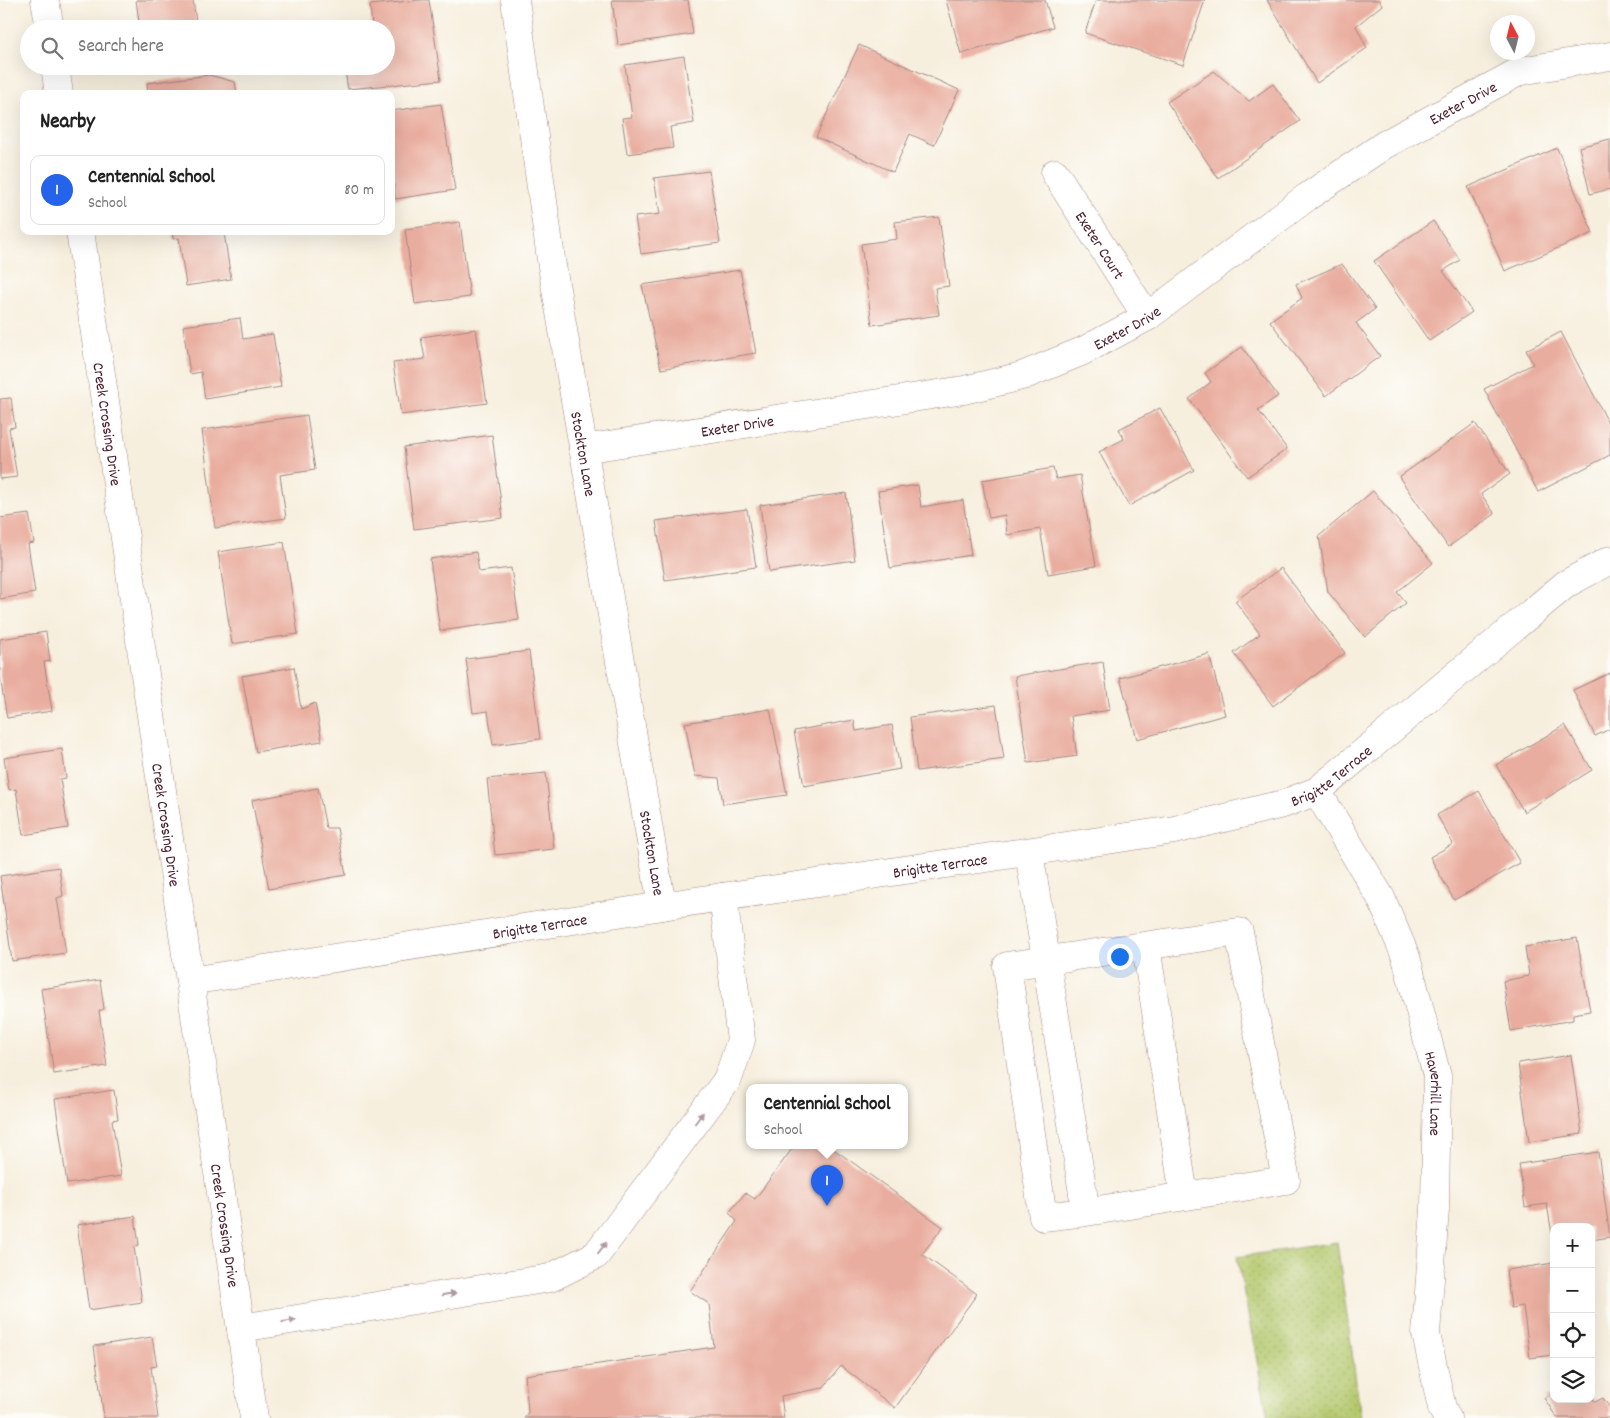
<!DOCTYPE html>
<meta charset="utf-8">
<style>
body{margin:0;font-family:Dekko,sans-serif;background:#f2f2f2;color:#222}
.controls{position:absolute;right:15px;bottom:15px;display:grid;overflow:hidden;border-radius:10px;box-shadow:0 5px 20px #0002}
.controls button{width:45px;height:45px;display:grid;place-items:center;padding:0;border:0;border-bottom:1px solid #e0e0e0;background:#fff;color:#222;font:25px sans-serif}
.compass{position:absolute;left:1490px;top:15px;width:45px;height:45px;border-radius:50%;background:#fff;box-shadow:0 5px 20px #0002;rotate:353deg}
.you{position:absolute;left:1119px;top:956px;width:18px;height:18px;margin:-12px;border:4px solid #fff;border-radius:50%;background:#1a73e8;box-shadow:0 0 0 8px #1a73e833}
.badge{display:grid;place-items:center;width:32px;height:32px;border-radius:50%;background:#2563eb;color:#fff;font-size:16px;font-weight:700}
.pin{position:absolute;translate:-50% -41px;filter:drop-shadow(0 1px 2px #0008)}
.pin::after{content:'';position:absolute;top:26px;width:18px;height:15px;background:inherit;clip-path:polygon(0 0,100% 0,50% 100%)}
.popup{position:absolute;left:746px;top:1084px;width:162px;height:65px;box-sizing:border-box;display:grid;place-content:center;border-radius:10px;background:#fff;filter:drop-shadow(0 1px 4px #0005);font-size:16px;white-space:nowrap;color:#767676}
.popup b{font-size:19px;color:#222}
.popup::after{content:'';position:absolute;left:50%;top:100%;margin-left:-10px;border:10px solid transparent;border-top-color:#fff}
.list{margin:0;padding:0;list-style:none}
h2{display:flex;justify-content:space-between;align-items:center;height:65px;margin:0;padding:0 20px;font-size:21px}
h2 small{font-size:16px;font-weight:400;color:#767676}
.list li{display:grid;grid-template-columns:32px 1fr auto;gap:15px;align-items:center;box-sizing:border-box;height:70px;margin:0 10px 10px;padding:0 10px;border:1px solid #e0e0e0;border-radius:10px}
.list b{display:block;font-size:19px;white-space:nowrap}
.list p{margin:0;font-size:16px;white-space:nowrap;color:#767676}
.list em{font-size:16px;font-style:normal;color:#767676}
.icon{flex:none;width:28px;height:28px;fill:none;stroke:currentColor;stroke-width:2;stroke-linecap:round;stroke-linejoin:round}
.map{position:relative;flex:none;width:1610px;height:1418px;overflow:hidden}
.search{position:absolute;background:#fff;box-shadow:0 5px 20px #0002;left:20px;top:20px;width:375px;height:55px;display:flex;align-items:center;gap:12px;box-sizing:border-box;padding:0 18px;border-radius:28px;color:#767676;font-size:19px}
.panel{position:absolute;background:#fff;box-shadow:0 5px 20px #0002;left:20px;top:90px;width:375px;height:145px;border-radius:10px}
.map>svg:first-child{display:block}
.park{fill:url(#park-dots);stroke:#7e744c}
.building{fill:#e9ad9f}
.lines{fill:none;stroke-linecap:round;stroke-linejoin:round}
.minor-casing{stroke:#a08784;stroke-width:29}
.minor{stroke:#fff;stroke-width:28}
.oneway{fill:#ae9aa0}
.labels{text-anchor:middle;stroke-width:4;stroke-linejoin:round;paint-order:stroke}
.street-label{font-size:16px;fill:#4a1f2b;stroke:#fdfcf7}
</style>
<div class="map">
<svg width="1610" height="1418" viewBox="0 0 1610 1418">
<defs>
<pattern id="park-dots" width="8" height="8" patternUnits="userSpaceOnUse" patternTransform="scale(1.25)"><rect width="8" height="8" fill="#b2c86c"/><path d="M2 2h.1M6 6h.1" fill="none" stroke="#9bab5e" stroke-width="1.8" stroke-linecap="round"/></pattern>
</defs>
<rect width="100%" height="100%" fill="#fdfcf7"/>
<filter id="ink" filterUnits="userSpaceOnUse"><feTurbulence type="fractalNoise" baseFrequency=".02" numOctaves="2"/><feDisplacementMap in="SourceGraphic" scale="10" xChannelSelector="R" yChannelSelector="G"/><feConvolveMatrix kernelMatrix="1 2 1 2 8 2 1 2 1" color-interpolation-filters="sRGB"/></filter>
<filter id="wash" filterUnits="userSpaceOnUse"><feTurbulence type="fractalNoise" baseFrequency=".0096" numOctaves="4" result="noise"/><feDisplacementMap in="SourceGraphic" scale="20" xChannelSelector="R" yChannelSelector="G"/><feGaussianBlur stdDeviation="1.12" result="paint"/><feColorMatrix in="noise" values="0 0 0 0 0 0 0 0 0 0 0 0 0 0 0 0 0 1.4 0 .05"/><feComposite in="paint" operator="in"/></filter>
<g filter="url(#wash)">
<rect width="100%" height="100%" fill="#f7efde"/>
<!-- park -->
<path class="park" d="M1337,1242l24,176h-93l-31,-161z"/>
<g id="blocks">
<!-- building -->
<path class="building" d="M136,0h57l4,29h-57z
M420,0h9l12,80 -93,9 -4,-23h42v-37h-20l6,-2 -2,-22z
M612,0h76l5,34 -75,11z
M946,0h99l8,27 -92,27z
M1096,0h109l-22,65 -98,-32z
M1267,0h112l3,5 -26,21 11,22 -50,35z
M859,45l100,45 -25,55 -24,-11 -17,38 -77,-35z
M684,56l10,67 -24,4 3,21 -46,6 -5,-36 10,-1 -7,-52z
M1214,71l35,30 24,-17 27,37 -82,57 -51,-76z
M209,75l26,7 2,12h-89l-1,-11z
M441,104l14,86 -60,9 -4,-47v-41z
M1610,139v50l-20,5 -11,-47z
M1557,148l36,85 -88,38 -37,-84z
M709,171l11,72 -79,11 -6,-37 25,-3 -6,-36z
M939,217l10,69 -14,2 4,27 -67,10 -11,-81 36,-5 -2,-17z
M1433,221l27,39 -17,11 29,41 -43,29 -55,-80z
M460,222l10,75 -55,7 -10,-75z
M172,231h59l-7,2 7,46 -45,7 -7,-48 -6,1z
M1342,264l33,45 -19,14 24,33 -54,40 -56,-75 32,-23 -6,-14z
M740,270l16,83 -95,16 -19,-84z
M240,318l3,21 30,-5 8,53 -76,12 -4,-27 -11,2 -7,-48z
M476,329l11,74 -86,12 -8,-52 32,-4 -4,-22z
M1561,332l49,94v29l-72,37 -54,-103 49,-25 -7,-14z
M1242,347l36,49 -20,14 29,39 -40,28 -58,-78 22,-17 -6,-9z
M11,398l4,29 -6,1 8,49 -17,2v-80z
M1160,408l34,62 -65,36 -30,-54 25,-13 -5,-10z
M307,415l8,55 -35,5 6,43 -71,10 -13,-98z
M1475,423l35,51 -29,20 14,20 -47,33 -49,-70z
M492,435l11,83 -89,11 -10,-82z
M1053,468l3,11 24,-4 16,91 -48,8 -8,-45 -33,6 -2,-20 -16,3 -7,-38z
M918,485l3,22 42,-7 8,55 -81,13 -12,-77z
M1373,491l60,72 -36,29 9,11 -41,34 -37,-45 -9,-56z
M846,493l9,67 -86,12 -9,-67z
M747,509l9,58 -91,13 -9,-59z
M29,514l5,29 -6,1 7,49 -35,6v-81z
M284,542l14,92 -66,10 -14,-92z
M476,552l3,20 32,-4 8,52 -79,11 -10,-72z
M1281,568l64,85 -72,53 -39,-53 26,-19 -25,-33z
M46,632l4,29 -6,1 8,49 -45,7 -7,-41v-38z
M529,651l11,88 -47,6 -5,-34 -15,2 -7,-54z
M1209,654l16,61 -88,24 -17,-61z
M1103,662l7,48 -39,6 6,40 -49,7 -13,-87z
M294,667l7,42 14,-6 7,38 -66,11 -14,-76z
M1610,673v56l-15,7 -22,-46z
M996,705l8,54 -87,12 -7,-54z
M770,709l17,86 -64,9 -4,-26 -24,-2 -10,-53z
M854,720l2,11 36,-6 8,44 -96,17 -10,-55z
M1565,725l27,45 -68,42 -28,-47z
M62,749l4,29 -6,1 8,49 -45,7 -7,-46 -7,1 -5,-32z
M546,773l8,76 -59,6 -8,-76z
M318,788l8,40h11l9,47 -77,14 -17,-89z
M1479,791l41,72 -66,37 -24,-43 23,-13 -16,-29z
M59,867l4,29 -6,2 9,55 -54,8 -12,-85z
M1577,938l13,73 -17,3v6l-62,11 -8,-50 26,-5 -4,-29z
M100,980l4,29 -5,2 8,55 -53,8 -13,-85z
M1571,1055l11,79 -53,8 -11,-79z
M114,1090l4,29 -6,1 9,56 -54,8 -12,-85z
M795,1145h33l115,82 -21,27 55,40 -82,114 -54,-42 -18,22 -42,8 3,22h-260l4,-6 -3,-37 189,-28 -5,-43 -19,-13 47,-70 -8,-8 16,-20 10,6z
M1598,1152l12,85 -19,3v-13h-37l-1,13 -6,-36 -22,3 -6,-43z
M135,1216l4,29 -5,2 8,55 -53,8 -12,-85z
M1554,1263v92l-24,3 -7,-52 -12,2 -5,-38z
M152,1337l5,29 -6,1 7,51h-54l-10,-72z
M1554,1392v7h37v-3l4,6 8,-4 7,10v10h-53l-13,-20z"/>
</g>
</g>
<g filter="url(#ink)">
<use href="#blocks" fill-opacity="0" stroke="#a08784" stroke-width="1"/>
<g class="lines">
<!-- minor casing -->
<g class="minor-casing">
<g id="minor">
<path d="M45,0l5,29"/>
<path id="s1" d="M515,0l37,266 110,640"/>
<path d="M55,66l4,28"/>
<path id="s2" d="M1055,173l92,144"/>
<path id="s3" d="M80,231l174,1187"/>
<path id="s4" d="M583,449l381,-59 58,-14 61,-25 64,-34 160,-120 77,-52 136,-74 90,-15"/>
<path id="s5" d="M1317,791l64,107 25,59 31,119 -2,133 -9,125 16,74 5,10"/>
<path d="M1029,852l57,360 -43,5 -36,-251 232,-34 47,248 -200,32"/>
<path d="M1146,946l38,250"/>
<path id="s6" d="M190,981l472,-75 512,-76 109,-26 34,-13 249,-207 44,-24"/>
<path d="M241,1328l309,-50 46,-23 132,-176 13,-39 -18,-143"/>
</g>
</g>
<!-- minor -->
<use href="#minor" class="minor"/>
</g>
<!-- one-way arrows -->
<defs><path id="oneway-solid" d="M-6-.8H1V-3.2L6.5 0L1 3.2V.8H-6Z" transform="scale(1.25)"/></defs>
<g class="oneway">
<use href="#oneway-solid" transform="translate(699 1118) rotate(-53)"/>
<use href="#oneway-solid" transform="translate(602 1248) rotate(-53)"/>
<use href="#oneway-solid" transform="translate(449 1294) rotate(-9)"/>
<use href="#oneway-solid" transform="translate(289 1321) rotate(-9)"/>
</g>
</g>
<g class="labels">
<!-- street labels -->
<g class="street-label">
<text dy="6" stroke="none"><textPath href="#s4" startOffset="966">Exeter Drive</textPath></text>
<text dy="6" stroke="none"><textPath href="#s2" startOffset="85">Exeter Court</textPath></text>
<text dy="6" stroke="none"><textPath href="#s4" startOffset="561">Exeter Drive</textPath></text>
<text dy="6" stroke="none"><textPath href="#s3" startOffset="195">Creek Crossing Drive</textPath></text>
<text dy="6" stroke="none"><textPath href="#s4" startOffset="156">Exeter Drive</textPath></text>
<text dy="6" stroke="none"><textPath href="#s1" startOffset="459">Stockton Lane</textPath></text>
<text dy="6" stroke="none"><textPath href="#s6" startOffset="1164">Brigitte Terrace</textPath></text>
<text dy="6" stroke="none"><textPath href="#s3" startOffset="600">Creek Crossing Drive</textPath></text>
<text dy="6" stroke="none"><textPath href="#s1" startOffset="864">Stockton Lane</textPath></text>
<text dy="6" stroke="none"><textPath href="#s6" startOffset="759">Brigitte Terrace</textPath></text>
<text dy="6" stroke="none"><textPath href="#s6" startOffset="354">Brigitte Terrace</textPath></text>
<text dy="6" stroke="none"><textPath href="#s5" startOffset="329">Haverhill Lane</textPath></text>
<text dy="6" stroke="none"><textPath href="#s3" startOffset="1005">Creek Crossing Drive</textPath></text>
</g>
</g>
</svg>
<div class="controls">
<button>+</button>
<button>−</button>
<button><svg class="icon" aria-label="locate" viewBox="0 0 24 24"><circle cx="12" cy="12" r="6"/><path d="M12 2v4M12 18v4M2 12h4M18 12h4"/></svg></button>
<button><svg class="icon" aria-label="layers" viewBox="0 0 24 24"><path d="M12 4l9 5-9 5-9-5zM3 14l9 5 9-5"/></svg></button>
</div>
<svg class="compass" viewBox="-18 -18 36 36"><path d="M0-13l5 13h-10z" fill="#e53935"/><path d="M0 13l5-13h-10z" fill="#767676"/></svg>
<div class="you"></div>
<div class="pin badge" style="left:827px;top:1206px">1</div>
<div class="popup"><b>Centennial School</b>School</div>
<div class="search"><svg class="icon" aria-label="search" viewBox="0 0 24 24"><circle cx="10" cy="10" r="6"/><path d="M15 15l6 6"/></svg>Search here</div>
<section class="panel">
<h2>Nearby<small></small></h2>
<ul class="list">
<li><span class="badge">1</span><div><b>Centennial School</b><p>School</p></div><em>80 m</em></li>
</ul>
</section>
</div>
